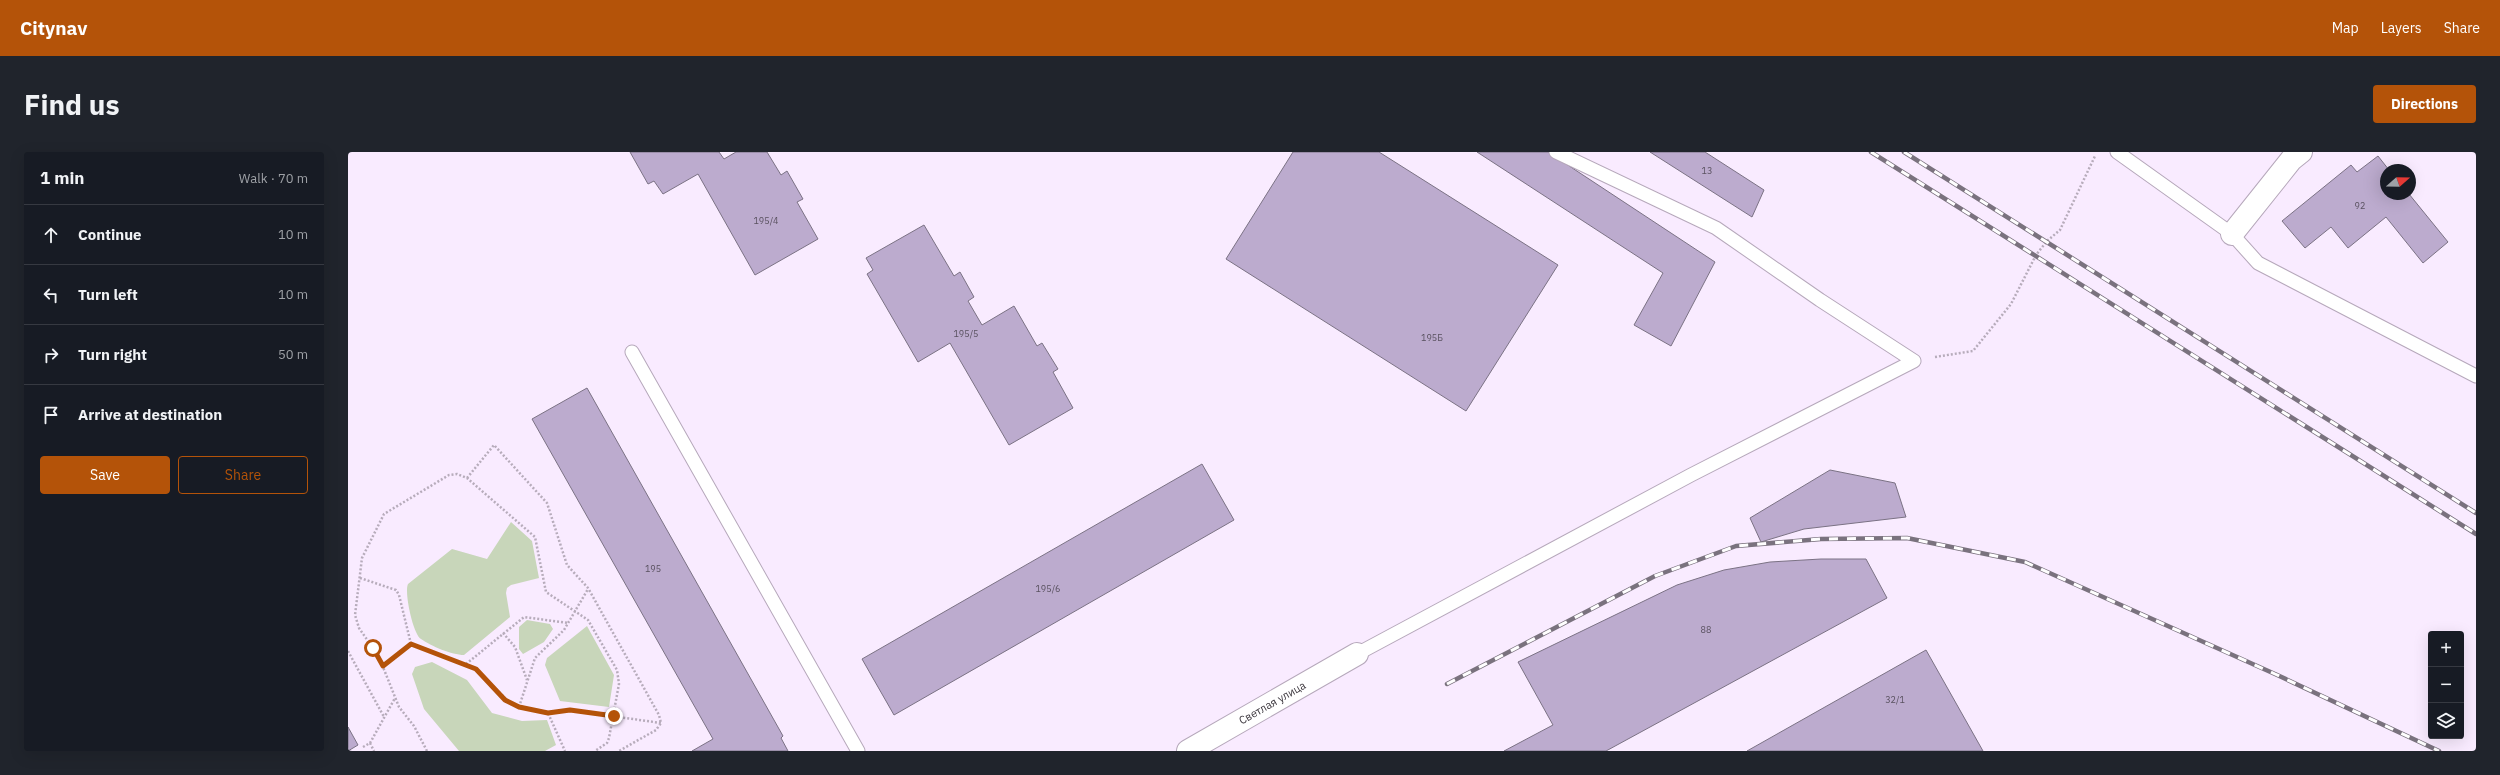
<!DOCTYPE html>
<meta charset="utf-8">
<style>
body{margin:0;font-family:"IBM Plex Sans",sans-serif;background:#20242c;color:#f1f3f6}
.controls{position:absolute;right:12px;bottom:12px;display:grid;overflow:hidden;border-radius:4px;box-shadow:0 4px 16px #0002}
.controls button{width:36px;height:36px;display:grid;place-items:center;padding:0;border:0;border-bottom:1px solid #363941;background:#171b24;color:#f1f3f6;font:20px sans-serif}
.compass{position:absolute;left:2032px;top:12px;width:36px;height:36px;border-radius:50%;background:#171b24;box-shadow:0 4px 16px #0002;rotate:70deg}
.stop{position:absolute;width:12px;height:12px;margin:-9px;border:3px solid #b45309;border-radius:50%;background:#fff}
.stop.end{background:#b45309;border-color:#fff;box-shadow:0 1px 4px #0008}
.list{margin:0;padding:0;list-style:none}
h2{display:flex;justify-content:space-between;align-items:center;height:52px;margin:0;padding:0 16px;font-size:17px}
h2 small{font-size:13px;font-weight:400;color:#9ea1a6}
.list li{display:grid;grid-template-columns:26px 1fr auto;gap:12px;align-items:center;box-sizing:border-box;height:60px;padding:0 16px;border-top:1px solid #363941}
.list b{display:block;font-size:15px;white-space:nowrap}
.list em{font-size:13px;font-style:normal;color:#9ea1a6}
.actions{display:flex;gap:8px;padding:12px 16px}
.actions a{flex:1;padding:9px 0;border:1px solid #b45309;border-radius:4px;text-align:center;font-size:14px;color:#b45309}
.actions .main{background:#b45309;color:#fff}
.icon{flex:none;width:22px;height:22px;fill:none;stroke:currentColor;stroke-width:2;stroke-linecap:round;stroke-linejoin:round}
.map{position:relative;flex:none;width:2128px;height:599px;overflow:hidden;border-radius:4px}
header{display:flex;align-items:center;gap:24px;box-sizing:border-box;height:56px;padding:0 20px;background:#b45309;color:#fff}
header strong{font-size:19px}
nav{display:flex;gap:22px;margin-inline-start:auto;font-size:14px}
.intro{display:flex;align-items:center;justify-content:space-between;box-sizing:border-box;height:96px;padding:0 24px}
h1{margin:0;font-size:28px}
.button{padding:10px 18px;border-radius:4px;background:#b45309;color:#fff;font-size:14px;font-weight:700}
main{display:flex;gap:24px;padding:0 24px}
aside{flex:1;background:#171b24;border-radius:4px;box-shadow:0 4px 16px #0002}
.map>svg:first-child{display:block}
.green{fill:#c8d6ba}
.building{fill:#bcabce;stroke:#7b7284}
.lines{fill:none;stroke-linecap:round;stroke-linejoin:round}
.service-casing{stroke:#b6a8bb;stroke-width:15}
.minor-casing{stroke:#b6a8bb;stroke-width:24}
.path{stroke:#b7acbb;stroke-width:2.5;stroke-dasharray:2 2;stroke-linecap:butt}
.service{stroke:#fff;stroke-width:13}
.minor{stroke:#fff;stroke-width:22}
.rail-casing{stroke:#7a727e;stroke-width:4.5}
.rail{stroke:#fefefe;stroke-width:3;stroke-dasharray:9;stroke-linecap:butt}
.route{stroke:#b45309;stroke-width:5}
.labels{text-anchor:middle;stroke-width:4;stroke-linejoin:round;paint-order:stroke}
.number-label{font-size:9px;fill:#59515f}
.street-label{font-size:11px;fill:#38333a;stroke:#fefefe}
</style>
<header>
<strong>Citynav</strong>
<nav><a>Map</a><a>Layers</a><a>Share</a></nav>
</header>
<div class="intro"><h1>Find us</h1><a class="button">Directions</a></div>
<main>
<aside>
<h2>1 min<small>Walk · 70 m</small></h2>
<ul class="list">
<li><svg class="icon" aria-label="ahead" viewBox="0 0 24 24"><path d="M12 20V5M6 11l6-6 6 6"/></svg><div><b>Continue</b></div><em>10 m</em></li>
<li><svg class="icon" aria-label="left" viewBox="0 0 24 24"><path d="M17 20v-9H6M10 6l-5 5 5 5"/></svg><div><b>Turn left</b></div><em>10 m</em></li>
<li><svg class="icon" aria-label="right" viewBox="0 0 24 24"><path d="M7 20v-9h11M14 6l5 5-5 5"/></svg><div><b>Turn right</b></div><em>50 m</em></li>
<li><svg class="icon" aria-label="arrive" viewBox="0 0 24 24"><path d="M6 21V4h12l-3 4 3 4H6"/></svg><div><b>Arrive at destination</b></div></li>
</ul>
<div class="actions"><a class="main">Save</a><a>Share</a></div>
</aside>
<div class="map">
<svg width="2128" height="599" viewBox="0 0 2128 599">
<rect width="100%" height="100%" fill="#f9ebff"/>
<!-- green -->
<path class="green" d="M163,370l21,19 7,37 -28,7 -4,3 -1,5 4,24 -46,38c-12,0 -33,-9 -43,-16 -8,-5 -17,-47 -13,-55l44,-35 35,10z
M179,468l23,4 3,5 -9,13 -21,12 -4,-5v-22z
M239,474l27,49 -5,32 -49,-6 -15,-36 2,-7z
M84,510l35,18 25,33 30,8 25,-1 9,25 -11,6h-86l-35,-42 -12,-35 3,-7z"/>
<!-- building -->
<path class="building" d="M282,0h89l5,7 12,-7h31l14,23 6,-4 16,28 -6,3 21,37 -63,36 -57,-101 -35,20 -9,-13 -6,3z
M945,0h86l179,113 -92,146 -240,-152z
M1129,0h71l167,110 -44,84 -37,-21 29,-52z
M1302,0h55l59,38 -12,27z
M2030,4l11,14h-3v24h23l39,48 -25,21 -37,-46 -38,31 -17,-21 -26,21 -23,-27 69,-56 6,7z
M576,73l30,51 6,-4 14,25 -6,4 14,24 32,-19 23,40 5,-3 16,26 -5,3 20,36 -64,37 -59,-102 -32,19 -51,-88 6,-4 -7,-12z
M239,236l196,348 -2,2 7,13h-96l21,-12 -181,-320z
M854,312l32,56 -340,195 -32,-56z
M1482,318l65,13 11,34 -102,12 -43,13 -11,-24z
M1473,407h45l21,39 -281,153h-102l49,-26 -35,-63 159,-77 47,-15 46,-8z
M1578,498l57,101h-236z
M0,575l10,18 -10,6z"/>
<g class="lines">
<!-- service casing -->
<g class="service-casing">
<path id="service" d="M1769,0l115,82 26,29 218,113
M284,200l226,399
M1009,502l334,-179 223,-114 -94,-61 -104,-72 -160,-76"/>
</g>
<!-- minor casing -->
<g class="minor-casing">
<g id="minor">
<path d="M1884,82l59,-74 10,-8"/>
<path id="s1" d="M840,599l169,-97"/>
</g>
</g>
<!-- path -->
<path class="path" d="M1587,205l38,-6 38,-47 25,-49 11,-14 13,-11 35,-74
M119,326l27,-33 53,58 20,62 21,23 71,127 2,8 -5,7 -37,21
M12,426l36,12 3,5 12,49 65,25 35,35 37,9 17,38
M155,481l12,14 12,33
M0,499l36,66
M118,512l58,-47 44,6
M35,514l28,-22
M171,555l16,-49 29,-28 24,-41
M200,561l21,-3 92,13
M22,591l4,8
M15,595l7,-4 25,-45
M79,599l-13,-25 -15,-19 -20,-50 -20,-29 -4,-13 7,-57 22,-44 65,-39 8,-1 10,4 68,59 11,55 42,28 29,50 2,14 -10,54 -2,5 -12,8"/>
<!-- service -->
<use href="#service" class="service"/>
<!-- minor -->
<use href="#minor" class="minor"/>
<!-- rail casing -->
<g class="rail-casing">
<path id="rail" d="M1523,0l605,382
M1556,0l572,361
M1099,532l208,-108 81,-30 85,-7 86,-1 118,24 250,112 164,77"/>
</g>
<!-- rail -->
<use href="#rail" class="rail"/>
</g>
<g class="lines">
<!-- route -->
<path class="route" d="M25,496l10,18 28,-22 65,25 29,31 14,7 29,6 22,-3 44,6"/>
</g>
<g class="labels">
<!-- number labels -->
<g class="number-label">
<text x="1359" y="22">13</text>
<text x="2012" y="57">92</text>
<text x="418" y="72">195/4</text>
<text x="618" y="185">195/5</text>
<text x="1084" y="189">195Б</text>
<text x="305" y="420">195</text>
<text x="700" y="440">195/6</text>
<text x="1358" y="481">88</text>
<text x="1547" y="551">32/1</text>
</g>
<!-- street labels -->
<g class="street-label">
<text dy="4" stroke="none"><textPath href="#s1" startOffset="97">Светлая улица</textPath></text>
</g>
</g>
</svg>
<div class="controls">
<button>+</button>
<button>−</button>
<button><svg class="icon" aria-label="layers" viewBox="0 0 24 24"><path d="M12 4l9 5-9 5-9-5zM3 14l9 5 9-5"/></svg></button>
</div>
<svg class="compass" viewBox="-18 -18 36 36"><path d="M0-13l5 13h-10z" fill="#e53935"/><path d="M0 13l5-13h-10z" fill="#9ea1a6"/></svg>
<div class="stop" style="left:25px;top:496px"></div>
<div class="stop end" style="left:266px;top:564px"></div>
</div>
</main>
